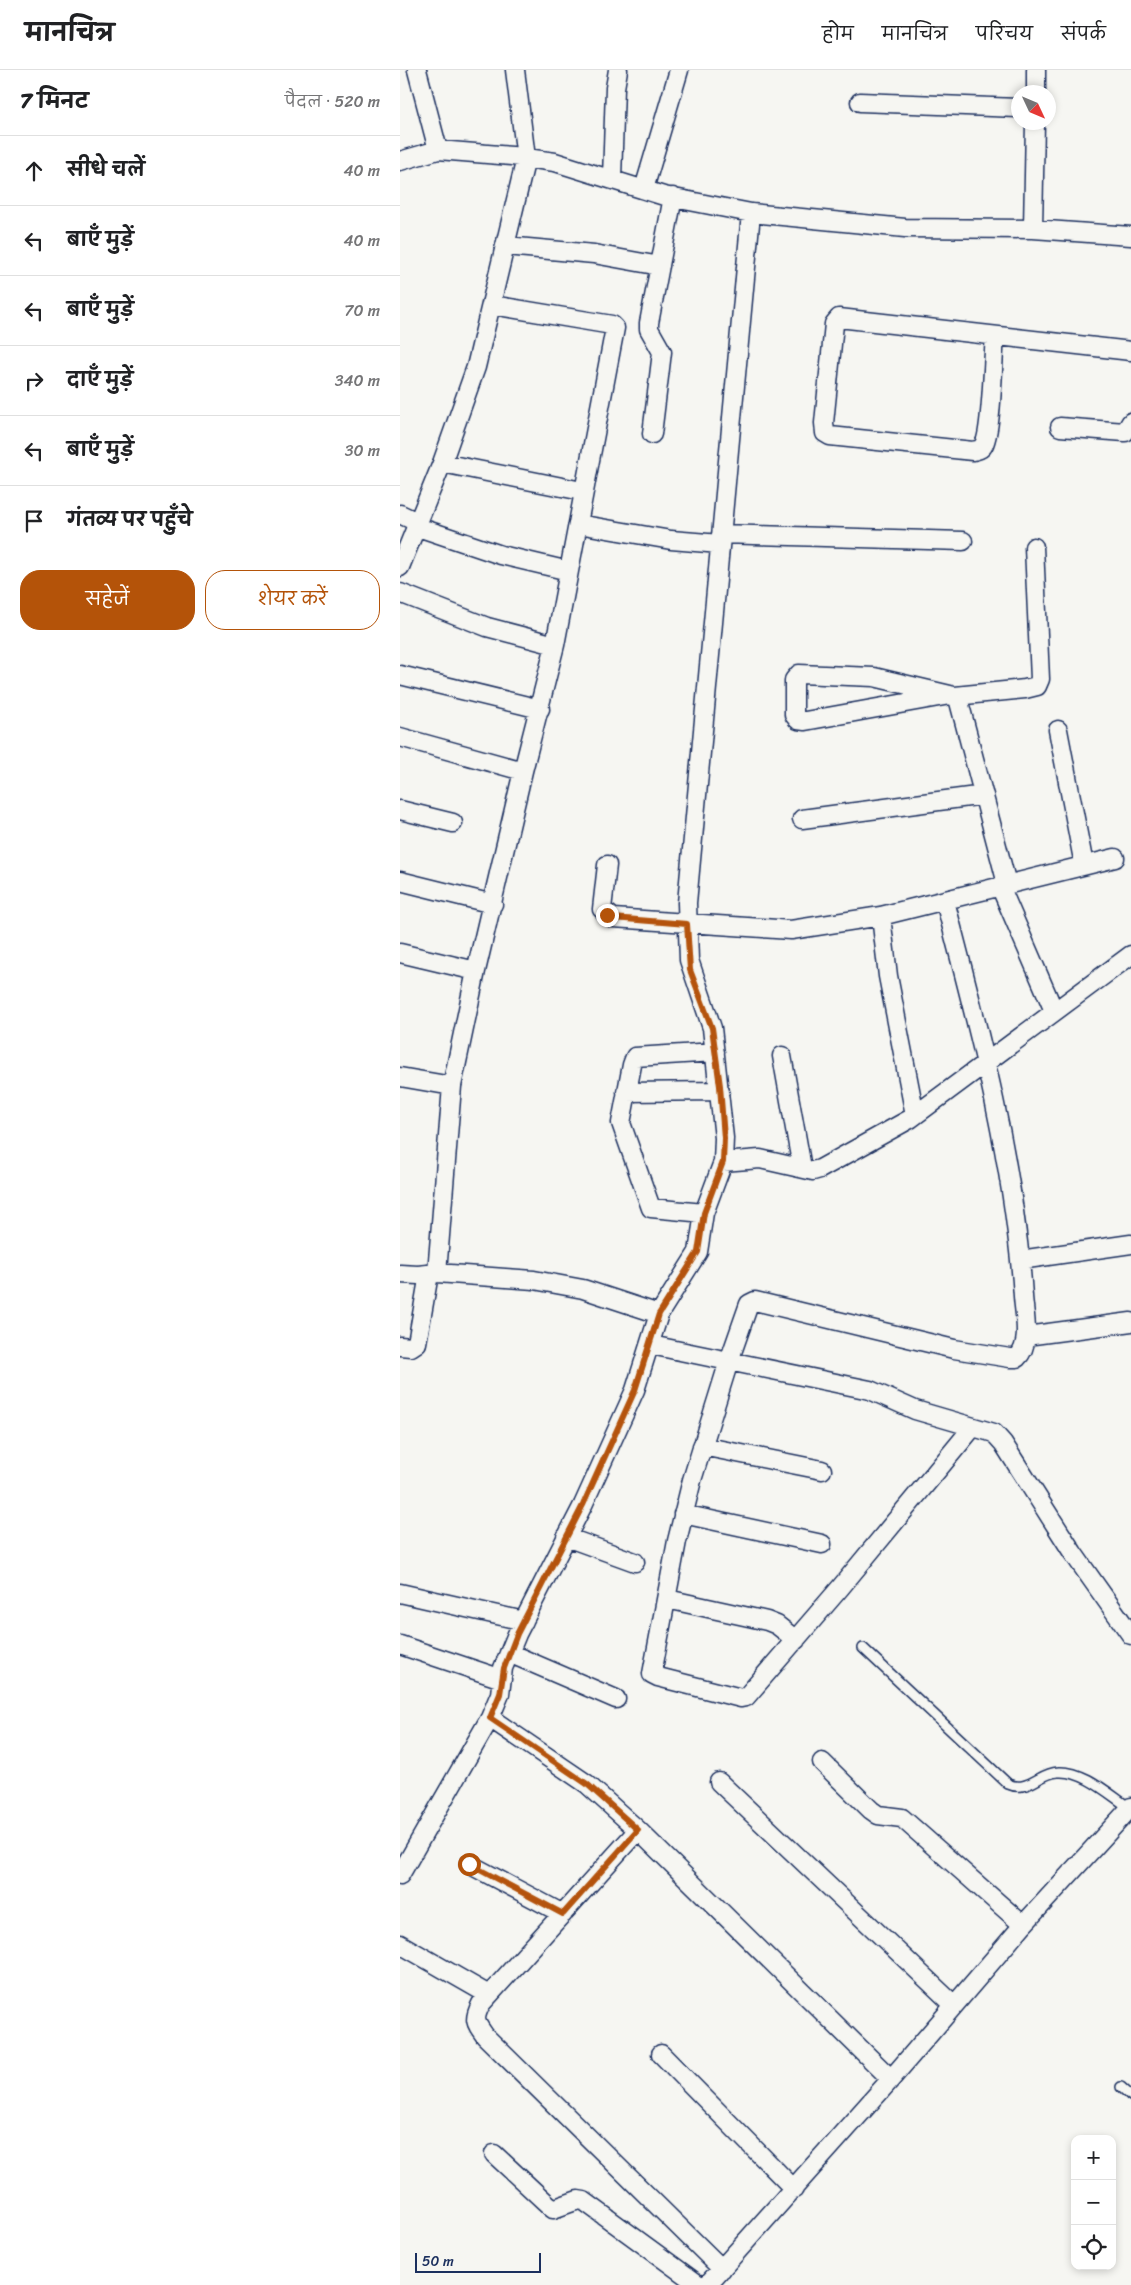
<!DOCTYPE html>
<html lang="hi">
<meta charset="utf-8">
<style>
body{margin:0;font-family:Sriracha,"Playpen Sans Deva",sans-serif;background:#f6f6f6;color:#202124}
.controls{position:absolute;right:15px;bottom:15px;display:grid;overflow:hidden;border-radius:10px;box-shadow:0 2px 8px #0003}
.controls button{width:45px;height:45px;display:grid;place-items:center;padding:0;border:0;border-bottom:1px solid #e0e0e0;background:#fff;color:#202124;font:25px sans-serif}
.compass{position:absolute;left:611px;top:15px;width:45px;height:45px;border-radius:50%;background:#fff;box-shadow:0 2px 8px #0003;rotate:134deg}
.scale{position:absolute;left:15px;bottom:12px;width:126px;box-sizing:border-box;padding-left:5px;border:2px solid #1b2f5e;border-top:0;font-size:14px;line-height:18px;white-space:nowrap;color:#1b2f5e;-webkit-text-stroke:4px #f6f6f2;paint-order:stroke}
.stop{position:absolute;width:15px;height:15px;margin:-11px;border:4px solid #b45309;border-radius:50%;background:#fff}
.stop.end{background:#b45309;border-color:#fff;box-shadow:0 1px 5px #0008}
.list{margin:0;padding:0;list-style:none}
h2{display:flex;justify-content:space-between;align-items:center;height:65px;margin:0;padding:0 20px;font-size:21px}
h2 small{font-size:16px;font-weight:400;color:#757577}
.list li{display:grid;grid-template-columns:32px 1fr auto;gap:15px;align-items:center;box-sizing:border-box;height:70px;padding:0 20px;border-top:1px solid #e0e0e0}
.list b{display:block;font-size:19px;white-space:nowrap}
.list em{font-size:16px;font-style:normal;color:#757577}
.actions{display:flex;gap:10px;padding:15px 20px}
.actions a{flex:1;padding:11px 0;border:1px solid #b45309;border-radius:20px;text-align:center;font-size:18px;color:#b45309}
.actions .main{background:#b45309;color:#fff}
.icon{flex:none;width:28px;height:28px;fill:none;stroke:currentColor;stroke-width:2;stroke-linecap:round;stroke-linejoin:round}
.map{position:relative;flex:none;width:731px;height:2215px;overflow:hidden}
header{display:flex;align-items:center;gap:30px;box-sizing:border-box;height:70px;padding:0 25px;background:#fff;border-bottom:1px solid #e0e0e0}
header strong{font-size:24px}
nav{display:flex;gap:28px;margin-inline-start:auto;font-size:18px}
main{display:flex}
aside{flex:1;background:#fff}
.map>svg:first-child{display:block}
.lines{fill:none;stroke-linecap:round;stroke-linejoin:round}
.service-casing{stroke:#1b2f5e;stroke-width:12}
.minor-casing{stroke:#1b2f5e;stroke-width:21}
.service{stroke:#f6f6f2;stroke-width:9}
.minor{stroke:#f6f6f2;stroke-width:18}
.route{stroke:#b45309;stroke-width:6}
</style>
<header>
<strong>मानचित्र</strong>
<nav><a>होम</a><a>मानचित्र</a><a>परिचय</a><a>संपर्क</a></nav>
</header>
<main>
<aside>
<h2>7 मिनट<small>पैदल · 520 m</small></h2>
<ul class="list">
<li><svg class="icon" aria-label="ahead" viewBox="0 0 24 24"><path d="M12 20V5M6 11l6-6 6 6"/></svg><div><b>सीधे चलें</b></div><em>40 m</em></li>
<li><svg class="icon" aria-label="left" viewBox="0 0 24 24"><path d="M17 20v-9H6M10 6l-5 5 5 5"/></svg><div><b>बाएँ मुड़ें</b></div><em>40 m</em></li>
<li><svg class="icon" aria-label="left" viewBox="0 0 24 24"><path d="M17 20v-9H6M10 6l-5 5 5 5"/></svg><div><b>बाएँ मुड़ें</b></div><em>70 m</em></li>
<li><svg class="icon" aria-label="right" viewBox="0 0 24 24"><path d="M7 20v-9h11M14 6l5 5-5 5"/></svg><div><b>दाएँ मुड़ें</b></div><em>340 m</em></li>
<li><svg class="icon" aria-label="left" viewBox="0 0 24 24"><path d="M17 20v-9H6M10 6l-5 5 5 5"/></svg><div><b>बाएँ मुड़ें</b></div><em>30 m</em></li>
<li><svg class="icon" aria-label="arrive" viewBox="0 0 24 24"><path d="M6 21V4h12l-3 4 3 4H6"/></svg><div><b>गंतव्य पर पहुँचे</b></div></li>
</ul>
<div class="actions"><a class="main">सहेजें</a><a>शेयर करें</a></div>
</aside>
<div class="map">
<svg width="731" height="2215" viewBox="0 0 731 2215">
<rect width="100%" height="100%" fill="#f6f6f2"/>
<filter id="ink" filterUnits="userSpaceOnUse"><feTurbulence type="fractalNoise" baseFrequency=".02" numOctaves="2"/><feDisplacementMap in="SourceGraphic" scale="10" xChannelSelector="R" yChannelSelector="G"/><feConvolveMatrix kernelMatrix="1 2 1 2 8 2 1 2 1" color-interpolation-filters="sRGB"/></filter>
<g filter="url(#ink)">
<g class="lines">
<!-- service casing -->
<g class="service-casing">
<path id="service" d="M463,1578l145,136c20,9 31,-11 50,-12 26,-2 52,23 72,36
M721,2017l10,9"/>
</g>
<!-- minor casing -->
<g class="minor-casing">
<path id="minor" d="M17,0l21,80
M636,22v-22
M460,32l158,6
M0,91l38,-11 74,6 43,6 109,34 87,17 154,15 128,1 98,7
M212,108l3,-90 3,-18
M244,119l35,-119
M633,159l2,-107
M106,176l88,8 66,12
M595,266c-2,19 -3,98 -12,110 -2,4 -7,4 -10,5l-143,-15 -5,-3 -1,-10 10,-99 5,-6 292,33
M660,357l65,5 6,-10
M252,364l10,-82 -13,-23v-6l24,-126
M42,393l140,28
M0,444l17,8
M178,454l93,16 49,4
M15,456l86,29 68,16
M321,464l242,7
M0,497l42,-104 34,-96 50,-209 -11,-88
M0,523l87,34 68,18
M0,605l140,34
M550,625l-76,-18 -75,-3 -5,6v35l4,5 7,1 145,-26 8,3 49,186
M555,626l70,-7 12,-3 3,-7 -6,-132
M658,660l26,135
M0,667l123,34
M0,740l53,13
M402,749l182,-24
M207,795l-5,44 11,9 178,12 90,-14 234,-58
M0,811l93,23
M600,816l54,125
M545,831c34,130 69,260 78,395 1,18 9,48 -6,62h-7l-56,-9 -199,-48 -6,3 -20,57 -37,119 -15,61 -25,133 6,3 83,21 5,-1 94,-109 133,-161
M481,846l7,60 27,139
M0,883l76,18
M382,986l20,112
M0,1007l52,9
M226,1022l94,-1
M323,1092l37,-3 53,12 7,-2 90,-50 221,-164
M304,1143l-53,-5 -30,-85 11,-58 3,-8 80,-5
M620,1190l111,-16
M37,1203l15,-187 24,-115 47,-200 32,-126 60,-317 -3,-3 -120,-20
M0,1204l18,1 19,-2 97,7 49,9 76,25
M626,1266l105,-14
M251,1275l219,45 45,20 79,23 9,10 70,110 58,82
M0,1276l11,1 6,-4 12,-69
M302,1376l120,24
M283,1444l139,30
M166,1467l69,25
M0,1523l124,28
M267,1529l100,22 10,4 19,15
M0,1575l102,34
M109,1583l107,46
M90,1648l97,66 51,46 253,249
M422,1692l49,48 7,5 24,3 121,107
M319,1712l235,223
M238,1760l-157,174c-8,16 -6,18 4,32l237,233
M69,1794l94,50
M0,1805l90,-157 10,-24 3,-26 14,-34 66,-129 52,-115 24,-76 39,-62 6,-39 19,-51 1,-24 -12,-110 -23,-68 -2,-57 64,-690
M0,1874l89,51
M261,1984l133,135
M94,2084l59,55 25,-9 6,1 115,84
M307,2215l184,-206 132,-154 108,-118"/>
</g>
<!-- service -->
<use href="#service" class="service"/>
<!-- minor -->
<use href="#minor" class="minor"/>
</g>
</g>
<g class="lines" filter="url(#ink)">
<!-- route -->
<path class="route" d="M69,1794l94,50 75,-84 -51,-46 -97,-66 10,-24 4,-26 13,-34 66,-129 52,-115 24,-76 39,-62 6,-39 19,-51 1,-24 -4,-52 -8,-58 -22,-58 -3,-46 -74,-6 -6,-3"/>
</g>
</svg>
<div class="controls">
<button>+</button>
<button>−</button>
<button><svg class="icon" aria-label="locate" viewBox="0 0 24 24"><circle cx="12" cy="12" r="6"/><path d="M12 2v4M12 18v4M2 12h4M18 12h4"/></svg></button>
</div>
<svg class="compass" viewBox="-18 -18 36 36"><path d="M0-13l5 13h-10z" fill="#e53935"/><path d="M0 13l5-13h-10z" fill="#757577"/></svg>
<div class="scale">50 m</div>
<div class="stop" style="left:69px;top:1794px"></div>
<div class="stop end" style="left:207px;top:845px"></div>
</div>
</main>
